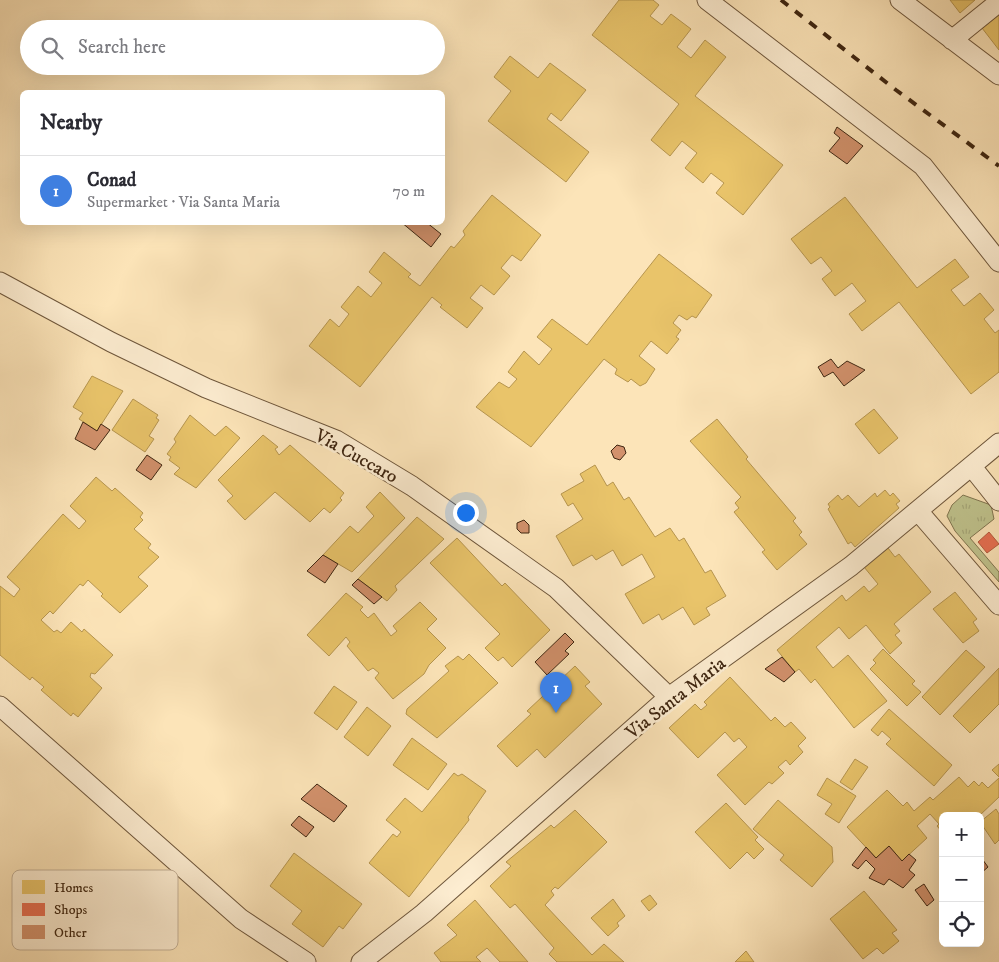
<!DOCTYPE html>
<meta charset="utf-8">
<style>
body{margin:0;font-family:"IM FELL DW Pica",serif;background:#f2f2f3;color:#2b2b33}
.controls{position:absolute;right:15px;bottom:15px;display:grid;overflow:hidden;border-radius:8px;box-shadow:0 5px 20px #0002}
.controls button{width:45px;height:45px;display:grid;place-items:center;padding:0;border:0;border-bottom:1px solid #e1e1e2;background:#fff;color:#2b2b33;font:25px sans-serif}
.you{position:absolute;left:465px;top:512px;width:18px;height:18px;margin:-12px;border:4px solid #fff;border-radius:50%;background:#1a73e8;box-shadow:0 0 0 8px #1a73e833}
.badge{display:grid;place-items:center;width:32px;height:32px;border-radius:50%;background:#b45309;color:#fff;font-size:16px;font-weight:700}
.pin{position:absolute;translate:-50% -41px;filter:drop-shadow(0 1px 2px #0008)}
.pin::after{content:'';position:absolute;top:26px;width:18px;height:15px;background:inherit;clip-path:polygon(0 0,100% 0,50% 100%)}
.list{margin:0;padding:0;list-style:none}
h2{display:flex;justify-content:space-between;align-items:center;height:65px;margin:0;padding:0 20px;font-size:21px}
h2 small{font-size:16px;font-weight:400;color:#7c7c81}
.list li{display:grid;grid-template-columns:32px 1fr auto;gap:15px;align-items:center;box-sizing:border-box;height:70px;padding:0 20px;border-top:1px solid #e1e1e2}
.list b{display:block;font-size:19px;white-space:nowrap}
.list p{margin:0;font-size:16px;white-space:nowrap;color:#7c7c81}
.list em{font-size:16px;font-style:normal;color:#7c7c81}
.icon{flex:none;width:28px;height:28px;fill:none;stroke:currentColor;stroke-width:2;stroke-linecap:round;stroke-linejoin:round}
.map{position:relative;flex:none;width:999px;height:962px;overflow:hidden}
.search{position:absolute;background:#fff;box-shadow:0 5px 20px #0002;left:20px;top:20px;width:425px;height:55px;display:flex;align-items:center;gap:12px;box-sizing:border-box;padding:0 18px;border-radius:28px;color:#7c7c81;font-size:19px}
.panel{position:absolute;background:#fff;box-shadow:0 5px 20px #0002;left:20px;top:90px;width:425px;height:135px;border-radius:8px}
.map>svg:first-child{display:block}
.grass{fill:url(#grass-tufts);stroke:#807550}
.homes{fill:#e9c46a;stroke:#b6954f}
.shops{fill:#e76f51;stroke:#b5593e}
.building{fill:#d2916c;stroke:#3f2611}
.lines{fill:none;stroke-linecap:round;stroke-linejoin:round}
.street-casing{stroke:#6e563b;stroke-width:21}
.street{stroke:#fdedd1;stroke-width:19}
.rail{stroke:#3f2611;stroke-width:4;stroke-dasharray:9 9;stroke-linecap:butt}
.labels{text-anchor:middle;stroke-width:5;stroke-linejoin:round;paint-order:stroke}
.street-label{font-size:19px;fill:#3f2611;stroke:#fdedd1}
.key{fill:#fdedd1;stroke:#c4b197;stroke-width:1}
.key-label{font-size:14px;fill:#3f2611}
</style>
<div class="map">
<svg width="999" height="962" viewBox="0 0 999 962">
<defs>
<pattern id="grass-tufts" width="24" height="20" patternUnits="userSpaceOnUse" patternTransform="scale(1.25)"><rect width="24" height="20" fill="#c0c48e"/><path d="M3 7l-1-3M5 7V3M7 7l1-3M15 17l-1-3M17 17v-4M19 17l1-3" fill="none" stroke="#a6a879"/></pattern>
</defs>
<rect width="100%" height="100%" fill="#fce4b8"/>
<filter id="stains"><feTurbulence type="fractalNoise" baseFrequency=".004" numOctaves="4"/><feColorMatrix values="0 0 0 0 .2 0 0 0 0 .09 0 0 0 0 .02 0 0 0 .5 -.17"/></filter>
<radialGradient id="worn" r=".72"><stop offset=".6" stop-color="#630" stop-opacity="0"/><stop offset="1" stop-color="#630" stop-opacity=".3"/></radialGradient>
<!-- grass -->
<path class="grass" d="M963,495l28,10 3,14 -24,19 29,34v10l-44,-51 -8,-15 5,-11z"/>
<!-- homes -->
<path class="homes" d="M619,0h34l6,5 -9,11 12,9 9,-11 20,15 -14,18 14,11 14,-18 21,17 -31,39 88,69 -40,50 -27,-22 8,-10 -13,-10 -8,10 -18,-15 12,-15 -15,-12 -12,15 -19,-16 28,-36 -87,-69z
M950,0h25l-15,13z
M999,15v35l-17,-22z
M510,56l28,22 12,-15 36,27 -25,31 -10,-8 -4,6 42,33 -23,30 -78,-61 23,-30 -17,-14z
M492,195l49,40 -20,26 -9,-6 -11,13 9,8 -16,19 -13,-10 -11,13 13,10 -16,20 -27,-21 2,-2 -10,-8 -72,90 -51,-41 21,-27 9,8 10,-13 -8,-7 17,-21 13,11 11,-14 -13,-11 15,-20 27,22 -3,3 12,9 31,-40 3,2 11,-13 -2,-4z
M845,197l72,91 38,-29 14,18 -18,13 13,16 16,-13 14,17 -10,9 11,14 4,-3v42l-28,22 -72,-92 -37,29 -13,-17 17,-13 -14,-18 -17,13 -13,-17 10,-8 -11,-14 -10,7 -20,-25z
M659,254l53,41 -16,23 -4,-2 -5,4 -8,-5 -6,8 8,7 -5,7 3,2 -12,15 -16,-13 -12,15 16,13 -9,14 -6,3 -9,-7 -3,3 -13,-8 2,-5 -13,-10 -73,88 -55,-40 23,-25 10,6 8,-9 -9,-7 16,-21 15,14 13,-16 -15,-12 15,-18 35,26z
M92,376l31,15 -26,40 -18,-12 4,-6 -10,-6z
M133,399l25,16 -2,3 3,2 -10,16 5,3 -9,13 -33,-22z
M874,409l24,29 -19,16 -24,-30z
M190,415l25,21 11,-10 14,12 -44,50 -22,-14 6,-6 -11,-8 2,-3 -4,-3 9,-12 -2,-3z
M717,419l31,38 -2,2 50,59 -3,3 9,11 -3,3 8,9 -30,26 -15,-18 3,-2 -31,-38 5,-4 -4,-5 6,-6 -51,-56z
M263,435l15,12 -3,2 4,6 11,-10 54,48 -4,5 2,2 -12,13 -6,-5 -14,14 -35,-30 -30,28 -18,-19 6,-5 -15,-16z
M595,465l12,21 6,-4 11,18 5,-3 26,40 15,-9 9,13 5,-3 21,35 6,-3 15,26 -20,12 4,7 -16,10 -11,-18 -21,13 -3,-6 -16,10 -18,-30 30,-17 -13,-23 -20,12 -9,-16 -17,10 -4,-5 -19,11 -17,-30 27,-17 -10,-16 -5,3 -7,-12 23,-13 -4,-7z
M96,477l16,14 3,-3 28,25 -3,4 3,3 -9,9 17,15 -3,4 11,9 -21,20 10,9 -28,27 -19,-17 2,-2 -15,-14 -5,6 -3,-2 -27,30 -3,-3 -9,9 13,12 3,-2 4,3 10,-11 11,10 2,-3 29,26 -18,19 -4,-1 -1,4 12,11 -24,29 -5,-4 -2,3 -30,-26 3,-3 -12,-10 -2,3 -30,-25v-69l14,11 6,-8 -13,-12 56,-63 16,15 7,-8 -16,-15z
M885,490l5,6 3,-3 7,8 -4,3 3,4 -44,39 -4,-5 -3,2 -20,-35 2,-2 -2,-3 10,-9 4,5 6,-5 11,12 16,-14 2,4z
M380,492l25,26 -53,54 -29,-17 27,-29 8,7 16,-17 -8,-9z
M417,517l27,22 -49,47 2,4 -10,11 -29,-22z
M457,538l45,48 3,-3 45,47 -38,37 -9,-10 -5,4 -13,-13 15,-14 -70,-71z
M888,548l7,9 4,-3 32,38 -37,32 6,7 -5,4 7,8 -12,11 -24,-29 -17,14 -10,-12 -23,20 17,21 15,-13 39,46 -33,27 -39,-49 -4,4 -12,-14 -4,3 -18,-22 65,-55 4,6 18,-15 5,6 9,-8 -14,-17z
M955,592l22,27 -4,3 6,9 -16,12 -30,-34z
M346,593l17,14 -3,3 8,8 6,-5 17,23 6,-5 -4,-5 27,-24 17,17 -10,10 19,19 -17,17 -5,9 -31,25 -18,-21 4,-5 -6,-5 -5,3 -21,-25 3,-4 -4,-5 -17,19 -22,-21z
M883,649l32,32 -3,3 9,8 -14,14 -37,-37 6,-6 -3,-3z
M966,650l19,17 -45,48 -18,-18z
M469,654l29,29 -61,55 -31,-24 1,-5 42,-38 -4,-5 13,-10 5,4z
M575,666l15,16 -5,4 17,18 -57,54 -8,-9 -20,18 -20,-21 34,-32 -4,-3z
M999,668v36l-29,29 -17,-17z
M730,677l41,44 4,-4 10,10 6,-5 15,16 -8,8 5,6 -13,13 -4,-5 -8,7 6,6 -12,11 -3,-2 -24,23 -28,-30 30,-28 -8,-9 -5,4 -9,-10 -27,26 -29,-30 26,-24 6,6 6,-5 -3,-3z
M334,686l23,16 -20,28 -23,-17z
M367,707l24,19 -23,30 -24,-19z
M889,709l63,56 -18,21 -48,-42 5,-5 -9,-8 -4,5 -7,-6z
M412,738l35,26 -19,26 -35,-25z
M855,759l13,8 -16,23 -12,-8z
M999,764v13l-7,-7z
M454,773l4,3 4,-2 24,17 -18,26 1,3 -60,77 -40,-34 24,-29 4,3 4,-5 -15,-12 19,-22 17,14z
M959,777l9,10 6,-6 5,5 3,-4 6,6 11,-10v19l-20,19h-36v17l-6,-7 2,-2 -9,-10 -13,12 10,12 -25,23 -13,-15 -13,12 -29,-31 40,-37 16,16 4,-4 7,9 16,-14 3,3z
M827,778l29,18 -17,27 -14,-9 7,-10 -15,-9z
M778,800l54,47 1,15 -21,25 -32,-27 4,-5 -31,-26z
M726,803l32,34 -3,3 9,9 -10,10 -7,-7 -17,17 -35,-37z
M996,809l3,5v26l-4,4 -15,-22z
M575,810l32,32 -49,47 -3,-2 -4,4 3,4 -9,10 47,50 12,-11 20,18h-67l-8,-8 5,-6 -39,-44 -5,4 -20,-22 21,-20 -5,-4 45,-37 3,3z
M294,853l68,51 -19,25 -4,-3 -16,21 -31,-23 10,-13 -32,-25z
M864,891l33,39 -5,3 7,8 -16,13 -6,-6 -14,11 -33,-40z
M650,895l7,9 -8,7 -8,-10z
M613,899l12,17 -8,7 2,3 -11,10 -17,-18z
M475,900l53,62h-28l-13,-14 -11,9 5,5h-40l-7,-9 23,-18 -10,-10z
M746,951l8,11h-19z"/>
<!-- shops -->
<path class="shops" d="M989,532l10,12 -12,9 -9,-11z"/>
<!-- building -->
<path class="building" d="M837,127l26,19 -16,18 -18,-13 11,-13 -6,-5z
M401,222h25l15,12 -10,13z
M831,359l7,9 9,-7 18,9 -21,16 -11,-14 -9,5 -6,-10z
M83,422l14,9 4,-7 9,6 -15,20 -20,-11z
M617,445l7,2 2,6 -6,7 -6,-2 -3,-7z
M147,455l15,10 -11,15 -15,-10z
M524,520l5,5v8h-8l-4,-4v-6z
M323,555l15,9 -13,19 -18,-12z
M358,579l24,18 -8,7 -22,-19z
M565,633l9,9 -9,9 4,3 -22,21 -12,-13z
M782,657l13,15 -11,10 -19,-13z
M317,784l30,22 -13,16 -33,-23z
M299,816l15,11 -8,10 -15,-12z
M889,846l13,15 7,-7 7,6 -7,10 6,5 -12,13 -14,-9 -5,6 -15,-7 6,-9 -9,-9 -8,9 -6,-4 14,-18 10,11z
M980,856l8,11 -8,7z
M924,884l10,16 -7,6 -12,-16z"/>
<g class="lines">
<!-- street casing -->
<g class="street-casing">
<path id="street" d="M707,0l216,166 76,96
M900,0l99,75
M952,40l47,-38
M0,282l111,60 95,46 130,52 76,46 144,102 113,109
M972,467l27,34
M918,511l81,94
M0,706l241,213 65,43
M361,962l63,-49 245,-216 182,-131 148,-123"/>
</g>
<!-- street -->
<use href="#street" class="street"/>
<!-- rail -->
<path class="rail" d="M781,0l115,90 103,76"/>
</g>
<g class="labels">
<!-- street labels -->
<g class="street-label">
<text transform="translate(357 455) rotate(29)" y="7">Via Cuccaro</text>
<text transform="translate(675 697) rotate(-38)" y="7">Via Santa Maria</text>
</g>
</g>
<!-- legend -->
<rect x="12" y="870" width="166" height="80" rx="8" class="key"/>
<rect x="22" y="880" width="23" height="14" fill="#e9c46a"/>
<rect x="22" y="903" width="23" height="13" fill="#e76f51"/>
<rect x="22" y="925" width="23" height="14" fill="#d2916c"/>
<g class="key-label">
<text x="54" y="892">Homes</text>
<text x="54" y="914">Shops</text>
<text x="54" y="937">Other</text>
</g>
<rect width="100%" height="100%" filter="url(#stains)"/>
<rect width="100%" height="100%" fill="url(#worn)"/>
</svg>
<div class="controls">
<button>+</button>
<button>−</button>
<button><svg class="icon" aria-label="locate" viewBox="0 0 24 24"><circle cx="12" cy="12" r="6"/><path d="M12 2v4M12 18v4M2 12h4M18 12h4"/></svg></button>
</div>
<div class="you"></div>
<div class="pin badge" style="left:556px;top:713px;background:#3f7fe0">1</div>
<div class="search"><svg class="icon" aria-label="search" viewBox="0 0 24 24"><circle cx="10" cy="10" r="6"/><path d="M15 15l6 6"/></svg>Search here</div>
<section class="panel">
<h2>Nearby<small></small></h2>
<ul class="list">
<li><span class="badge" style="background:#3f7fe0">1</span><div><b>Conad</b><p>Supermarket · Via Santa Maria</p></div><em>70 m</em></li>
</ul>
</section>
</div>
